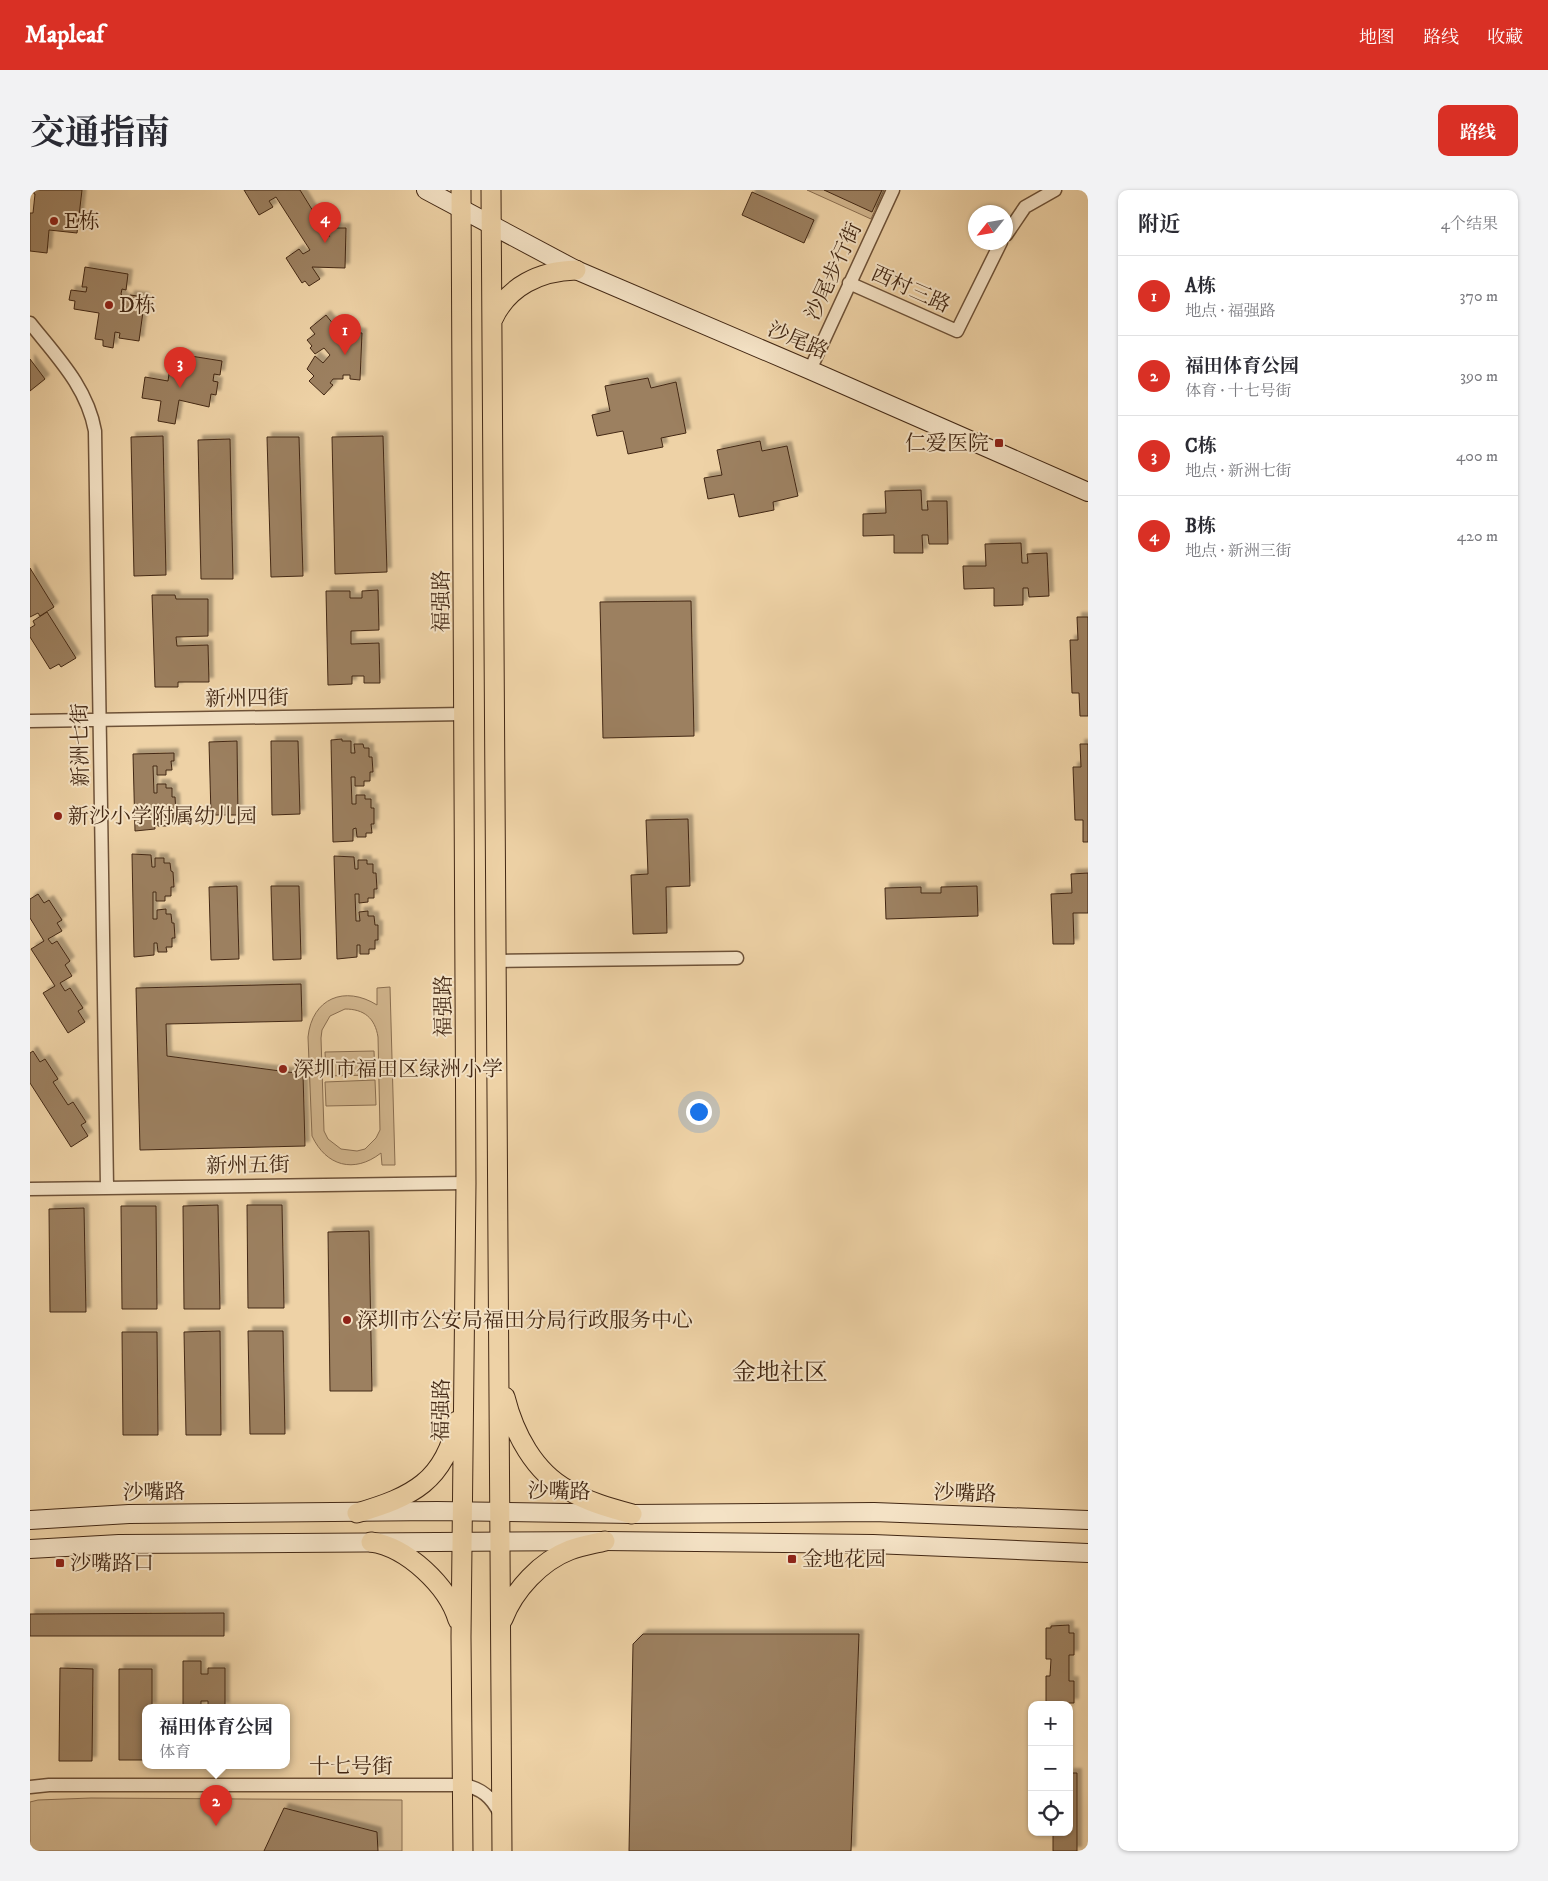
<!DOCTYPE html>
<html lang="zh">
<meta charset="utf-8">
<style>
body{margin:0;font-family:"IM FELL DW Pica","Noto Serif SC",serif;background:#f2f2f3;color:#2b2b33}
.controls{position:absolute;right:15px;bottom:15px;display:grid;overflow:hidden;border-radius:10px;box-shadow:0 1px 4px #0004}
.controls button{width:45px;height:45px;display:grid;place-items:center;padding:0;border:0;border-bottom:1px solid #e1e1e2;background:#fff;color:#2b2b33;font:25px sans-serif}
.compass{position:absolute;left:938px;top:15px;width:45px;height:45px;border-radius:50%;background:#fff;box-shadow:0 1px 4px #0004;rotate:239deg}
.you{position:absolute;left:668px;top:921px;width:18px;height:18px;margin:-12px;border:4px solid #fff;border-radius:50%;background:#1a73e8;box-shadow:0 0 0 8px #1a73e833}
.badge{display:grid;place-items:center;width:32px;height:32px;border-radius:50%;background:#d93025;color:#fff;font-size:16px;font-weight:700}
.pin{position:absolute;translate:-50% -41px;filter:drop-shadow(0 1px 2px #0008)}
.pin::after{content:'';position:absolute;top:26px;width:18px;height:15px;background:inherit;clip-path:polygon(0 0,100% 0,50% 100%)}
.popup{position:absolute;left:112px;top:1514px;width:148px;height:65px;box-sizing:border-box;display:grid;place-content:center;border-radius:10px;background:#fff;filter:drop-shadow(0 1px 4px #0005);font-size:16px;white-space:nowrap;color:#7c7c81}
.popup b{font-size:19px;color:#2b2b33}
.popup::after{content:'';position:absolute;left:50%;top:100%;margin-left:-10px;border:10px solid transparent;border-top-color:#fff}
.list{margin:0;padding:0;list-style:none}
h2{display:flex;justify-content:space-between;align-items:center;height:65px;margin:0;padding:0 20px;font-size:21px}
h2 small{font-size:16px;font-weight:400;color:#7c7c81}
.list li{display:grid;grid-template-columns:32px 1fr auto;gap:15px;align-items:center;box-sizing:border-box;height:80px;padding:0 20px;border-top:1px solid #e1e1e2}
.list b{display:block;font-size:19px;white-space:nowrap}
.list p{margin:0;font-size:16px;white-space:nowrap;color:#7c7c81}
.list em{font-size:16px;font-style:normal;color:#7c7c81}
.icon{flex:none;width:28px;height:28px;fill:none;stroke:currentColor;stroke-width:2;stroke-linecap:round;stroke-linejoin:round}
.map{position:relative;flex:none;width:1058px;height:1661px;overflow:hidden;border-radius:10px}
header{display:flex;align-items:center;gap:30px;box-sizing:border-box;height:70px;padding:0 25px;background:#d93025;color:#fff}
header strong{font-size:24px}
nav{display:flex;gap:28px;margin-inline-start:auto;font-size:18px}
.intro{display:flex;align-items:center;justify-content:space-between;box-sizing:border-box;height:120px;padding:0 30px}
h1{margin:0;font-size:35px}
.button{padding:12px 22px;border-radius:10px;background:#d93025;color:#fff;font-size:18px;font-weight:700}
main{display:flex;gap:30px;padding:0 30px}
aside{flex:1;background:#fff;border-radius:10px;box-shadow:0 1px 4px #0004}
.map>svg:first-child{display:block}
.green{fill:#d1b58d;stroke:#8a6e50;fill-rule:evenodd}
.building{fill:#9c8060;stroke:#432814;filter:url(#shadow)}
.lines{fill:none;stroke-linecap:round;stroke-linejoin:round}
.street-casing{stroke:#6e5238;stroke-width:15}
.secondary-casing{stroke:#432814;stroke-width:20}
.primary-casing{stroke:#432814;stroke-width:21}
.street{stroke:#f4e2c5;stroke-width:12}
.secondary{stroke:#f4e2c5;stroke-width:18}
.primary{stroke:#eed2a6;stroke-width:19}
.poi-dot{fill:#8f2418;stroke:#f4e2c5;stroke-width:2}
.labels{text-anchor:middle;stroke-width:4;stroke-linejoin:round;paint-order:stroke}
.poi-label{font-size:21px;fill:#432814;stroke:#f4e2c5;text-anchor:start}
.street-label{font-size:21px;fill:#432814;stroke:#f4e2c5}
.quarter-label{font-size:24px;fill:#432814;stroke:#f4e2c5}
</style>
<header>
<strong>Mapleaf</strong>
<nav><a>地图</a><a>路线</a><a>收藏</a></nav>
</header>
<div class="intro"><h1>交通指南</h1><a class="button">路线</a></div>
<main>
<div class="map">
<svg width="1058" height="1661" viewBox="0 0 1058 1661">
<defs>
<filter id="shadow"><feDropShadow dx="4.5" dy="-4.5" stdDeviation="1" flood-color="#0004"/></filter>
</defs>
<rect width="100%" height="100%" fill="#eed2a6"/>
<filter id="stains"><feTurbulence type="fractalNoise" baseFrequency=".004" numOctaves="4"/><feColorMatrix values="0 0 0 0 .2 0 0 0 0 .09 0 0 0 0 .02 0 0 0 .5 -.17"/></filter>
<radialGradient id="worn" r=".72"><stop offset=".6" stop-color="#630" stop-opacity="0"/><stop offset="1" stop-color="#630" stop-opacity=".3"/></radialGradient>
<!-- green -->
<path class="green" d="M777,0h77l-13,29z
M360,797l5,178h-13l-1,-12c-27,21 -55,13 -69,-17l-4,-99c4,-39 37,-52 69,-32v-17zM315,819c19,0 30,9 33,28l2,93 -4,8 -11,11 -8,2 -16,-2 -13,-10 -4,-8 -3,-93 1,-8 8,-14z
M344,861l1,24 -49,1 -1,-24z
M345,890l1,25 -50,1 -1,-24z
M61,1608l311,2v51h-372v-49l8,-2z"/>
<!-- building -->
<path class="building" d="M4,0h48l-5,43 -28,-3 -2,23 -17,-2v-38h3l2,-19h-1z
M214,0h56l29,47 1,-12 5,1v2h11l-1,40 -33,-1 8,12 -11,7 -4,-5 -3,2 -16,-25 13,-9 4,5 7,-4 -34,-53 -7,4 4,6 -14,8z
M794,0h58l-10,22z
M722,2l62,28 -10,23 -62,-28z
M55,77l43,7 -2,16 -4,-1 -1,5 3,4 5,1 1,-4 15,2 -6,44 -20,-3 1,-5 -5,-1 -2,16 -10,-2v-6l-8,-1 4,-26 -25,-4 1,-8 -6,-1 2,-10 15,2 1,-5h-5z
M296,125l8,10 -3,3 4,4h9v4l7,1v-5l11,1 -2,47 -10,-1v-4h-7v4h-10l-3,4 3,2 -9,10 -15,-14 5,-5 -7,-7 8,-13 8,7 7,-8 -6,-7 -9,6 -5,-6 2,-2 -5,-6 8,-6 -5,-6z
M142,163l50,8 -2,14 -6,-1 -1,7 5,1 -2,13 -5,-1 -2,13 -30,-7 -4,24 -17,-3 3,-20 -19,-3 3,-21 23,4z
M0,169l15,20 -15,12z
M618,188l3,10 25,-6 10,51 -25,5 2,9 -35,7 -5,-23 -26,5 -5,-21 18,-4 -5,-25z
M133,246l3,139 -32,1 -3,-139z
M353,246l4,136 -52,2 -3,-137z
M237,247h32l4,139 -32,1z
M200,249l3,140h-32l-3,-139z
M730,251l2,10 25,-5 11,50 -25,6 1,8 -35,7 -5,-23 -26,5 -4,-21 18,-3 -5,-25z
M891,300l1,20h6l-1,-9h20l1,43h-19l-1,-9h-6l1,18h-29v-18l-31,1v-22l23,-1 -1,-22z
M991,353l1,20h6l-1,-9 20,-1 2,43 -20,1 -1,-9h-5v17l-29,1v-18l-30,1 -1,-23h23l-1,-22z
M0,378l24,39 -14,9 -2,-3 -8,4z
M348,400l1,40 -28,1v13l28,-1 1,40h-16v-7h-12v8l-24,1 -2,-94h24v7h12v-7z
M122,405h23l1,4h32v37l-32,1 1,9 31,-1 1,37h-31v5h-23z
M661,411l3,135 -91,2 -3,-136z
M17,422l29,46 -15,9 -2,-3 -9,5 -20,-32v-9l5,-3 -2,-4z
M1047,427h11v99h-8l-1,-23h-7l-2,-53h8z
M312,549v2h9v12h4l-1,-9h9l1,4h5v9h3l1,15h-3v9h-6v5h-9v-9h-4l1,27h4v-9h9v4h6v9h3v16h-3l1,9h-6v4h-9l-1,-9 -3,1v12l-20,1 -2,-102z
M207,551l1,74h-27l-2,-73z
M241,551h27l2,73 -28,1z
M1050,554h8v98h-5v-22h-8l-2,-53h8z
M144,563v8h-3l1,9h-6v5h-9v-9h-4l1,27h3v-9h9v4h6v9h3l1,16h-3v9h-6v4h-9v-9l-4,1 1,11 -20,2 -2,-77z
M658,629l2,67 -24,1 1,46 -34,1 -2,-59 17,-1 -2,-54z
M102,664l19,1 1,12h3v-9h9v5h6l1,8 2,1 1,15h-3v9h-6v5h-9v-9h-3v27h4v-9l9,-1v5h5l1,9h2l1,15h-3v9h-6l1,5h-9l-1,-9h-3v12l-20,2z
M304,666l20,1 1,12h3v-9h9v4h6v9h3l1,16h-3v9h-6v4l-9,1v-9h-4l1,27h4l-1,-9 9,-1v5h6l1,9h3v15h-3v9h-6v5h-9v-9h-3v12l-20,2z
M1058,683v40h-15l1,31h-21l-2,-50 21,-1 -1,-19z
M207,696l2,73 -28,1 -2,-73z
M241,696h28l2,73 -28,1z
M947,696l1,30 -92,3 -1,-31 36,-1v6h20v-6z
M8,704l6,9 5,-3 13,20 -5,3 5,8 -14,8 4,5 5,-3 13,20 -5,4 7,11 -12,7 5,8 5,-3 13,20 -5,3 7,11 -17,11 -25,-40 12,-7 -24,-37 13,-8 -14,-23v-19z
M271,794l1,37 -136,3 1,32 136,18 2,72 -165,4 -4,-162z
M3,861l7,11 5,-3 13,20 -5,3 15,23 5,-3 13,20 -5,3 7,11 -17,11 -41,-64v-30z
M188,1015l2,104h-36l-1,-103z
M217,1015h35l2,103h-36z
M91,1016h35l1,103h-35z
M54,1018l2,104h-36l-1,-103z
M339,1041l3,160h-42l-2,-159z
M190,1141l1,104h-35l-2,-103z
M218,1141h35l2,103h-35z
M92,1142h35l1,103h-35z
M194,1423v23h-194v-22z
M1039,1435v8h5v22h-5v26h5v22h-5v7v-5h-23v-29h4l1,-17h-5v-31h5v-2z
M613,1444h216l-8,217h-222l4,-207z
M153,1471h18v13h7v-6h17v39l-17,-1v-5h-7v6h-18z
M30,1478l33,1 -1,92h-33z
M89,1479h33v38h-6v53h-27z
M1039,1583h8v78h-24v-19h16z
M254,1618l93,24 1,19h-114z"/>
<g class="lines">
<!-- street casing -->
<g class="street-casing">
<path id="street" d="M976,45l19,-28 30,-17
M819,93l108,48 44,-89
M0,133c27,34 57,64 65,108l12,756
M780,180l83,-180
M0,531l434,-7
M467,771l240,-3
M0,999l436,-6
M0,1597l19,-2h414c18,3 29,12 37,29"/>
</g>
<!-- secondary casing -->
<g class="secondary-casing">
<path id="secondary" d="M396,0l150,80 234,100 278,122
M0,1330l99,-6 308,-3 195,3 242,-2 214,8
M0,1359l89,-5 486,-3 268,3 215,9"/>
</g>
<!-- primary casing -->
<g class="primary-casing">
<path id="primary" d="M431,0l5,993 -5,454 2,214
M461,0l11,1661
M463,129c15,-33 47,-48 83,-49
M475,1207c9,36 29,75 63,93 20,12 42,18 64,24
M327,1323c55,-16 88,-32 100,-92
M341,1352c36,5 77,44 87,78
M473,1429c11,-29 38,-58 67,-69 11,-4 23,-6 35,-9"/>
</g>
<!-- street -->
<use href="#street" class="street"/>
<!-- secondary -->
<use href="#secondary" class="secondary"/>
<!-- primary -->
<use href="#primary" class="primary"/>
</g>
<!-- markers -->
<g class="poi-dot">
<circle cx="24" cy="31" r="5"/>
<circle cx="79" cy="115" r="5"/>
<rect x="964" y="248" width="10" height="10" rx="2.5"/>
<circle cx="28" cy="626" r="5"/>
<circle cx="253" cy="879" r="5"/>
<circle cx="317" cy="1130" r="5"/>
<rect x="757" y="1364" width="10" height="10" rx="2.5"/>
<rect x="25" y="1368" width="10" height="10" rx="2.5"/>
</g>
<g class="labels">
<!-- poi labels -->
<g class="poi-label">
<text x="34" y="38">E栋</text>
<text x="89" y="122">D栋</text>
<text x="959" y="260" text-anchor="end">仁爱医院</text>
<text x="38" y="633">新沙小学附属幼儿园</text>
<text x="263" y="886">深圳市福田区绿洲小学</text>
<text x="327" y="1137">深圳市公安局福田分局行政服务中心</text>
<text x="772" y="1376">金地花园</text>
<text x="40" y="1380">沙嘴路口</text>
</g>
<!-- street labels -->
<g class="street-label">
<text transform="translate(803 81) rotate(-65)" y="7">沙尾步行街</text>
<text transform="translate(881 99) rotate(24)" y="7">西村三路</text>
<text transform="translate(768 150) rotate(23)" y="7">沙尾路</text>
<text transform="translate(411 411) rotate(-90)" y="7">福强路</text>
<text transform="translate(217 508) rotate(-1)" y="7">新州四街</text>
<text transform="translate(50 555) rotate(-91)" y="7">新洲七街</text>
<text transform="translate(413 816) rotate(-90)" y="7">福强路</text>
<text transform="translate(218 975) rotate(-1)" y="7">新州五街</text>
<text transform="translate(411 1220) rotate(-89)" y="7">福强路</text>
<text transform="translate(529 1301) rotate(1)" y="7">沙嘴路</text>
<text transform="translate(124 1302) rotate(-1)" y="7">沙嘴路</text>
<text transform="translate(935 1303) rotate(2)" y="7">沙嘴路</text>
<text x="321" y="1583">十七号街</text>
</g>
<!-- quarter labels -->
<g class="quarter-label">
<text x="750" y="1190">金地社区</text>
</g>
</g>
<rect width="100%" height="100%" filter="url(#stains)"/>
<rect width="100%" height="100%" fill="url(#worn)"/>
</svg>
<div class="controls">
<button>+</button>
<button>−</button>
<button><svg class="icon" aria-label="locate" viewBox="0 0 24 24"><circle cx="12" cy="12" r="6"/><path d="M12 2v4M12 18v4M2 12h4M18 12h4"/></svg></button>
</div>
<svg class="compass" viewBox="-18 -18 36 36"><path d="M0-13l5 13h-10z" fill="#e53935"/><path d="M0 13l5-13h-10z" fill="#7c7c81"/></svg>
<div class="you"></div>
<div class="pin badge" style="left:315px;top:165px">1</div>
<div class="pin badge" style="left:186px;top:1636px">2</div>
<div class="popup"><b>福田体育公园</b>体育</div>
<div class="pin badge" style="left:150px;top:198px">3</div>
<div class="pin badge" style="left:295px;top:53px">4</div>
</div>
<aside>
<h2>附近<small>4个结果</small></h2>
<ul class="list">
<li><span class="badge">1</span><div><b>A栋</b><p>地点 · 福强路</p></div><em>370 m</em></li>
<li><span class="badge">2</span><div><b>福田体育公园</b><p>体育 · 十七号街</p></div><em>390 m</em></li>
<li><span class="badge">3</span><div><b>C栋</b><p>地点 · 新洲七街</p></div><em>400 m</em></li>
<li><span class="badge">4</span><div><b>B栋</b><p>地点 · 新洲三街</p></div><em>420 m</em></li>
</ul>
</aside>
</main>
